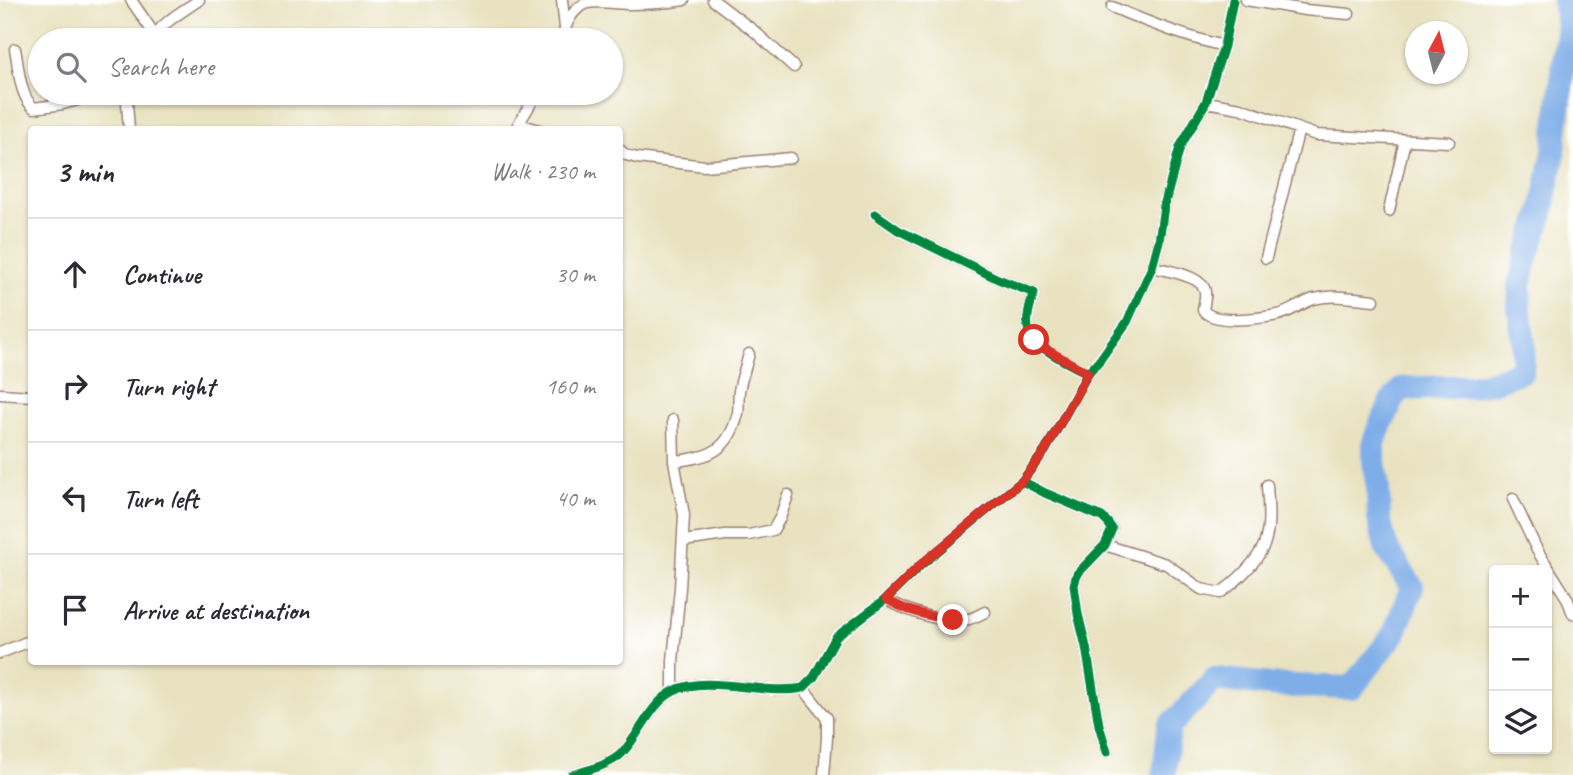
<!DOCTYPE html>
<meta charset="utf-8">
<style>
body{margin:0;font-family:Caveat,sans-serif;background:#f7f7f7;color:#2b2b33}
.controls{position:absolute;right:21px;bottom:21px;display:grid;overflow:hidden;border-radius:7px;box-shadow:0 2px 5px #0004}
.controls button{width:63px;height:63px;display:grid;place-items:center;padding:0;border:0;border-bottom:2px solid #e1e1e2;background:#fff;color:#2b2b33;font:35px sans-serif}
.compass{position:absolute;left:1405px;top:21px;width:63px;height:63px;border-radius:50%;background:#fff;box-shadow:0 2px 5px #0004;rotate:7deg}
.stop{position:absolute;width:21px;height:21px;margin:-16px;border:5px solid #d93025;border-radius:50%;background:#fff}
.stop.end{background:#d93025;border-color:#fff;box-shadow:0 2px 7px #0008}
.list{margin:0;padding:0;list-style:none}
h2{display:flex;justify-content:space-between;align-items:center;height:91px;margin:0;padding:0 28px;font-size:30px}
h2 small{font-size:23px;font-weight:400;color:#7c7c81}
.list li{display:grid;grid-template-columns:46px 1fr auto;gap:21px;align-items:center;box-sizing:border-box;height:112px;padding:0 28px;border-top:2px solid #e1e1e2}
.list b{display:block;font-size:26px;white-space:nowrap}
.list em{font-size:23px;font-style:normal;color:#7c7c81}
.icon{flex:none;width:38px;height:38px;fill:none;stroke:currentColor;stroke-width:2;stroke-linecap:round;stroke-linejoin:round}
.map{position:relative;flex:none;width:1573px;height:775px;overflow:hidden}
.search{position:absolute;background:#fff;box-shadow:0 2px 5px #0004;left:28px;top:28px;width:595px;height:77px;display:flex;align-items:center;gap:18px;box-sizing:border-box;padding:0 24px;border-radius:38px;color:#7c7c81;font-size:26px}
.panel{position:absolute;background:#fff;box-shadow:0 2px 5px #0004;left:28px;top:126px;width:595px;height:539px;border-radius:7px}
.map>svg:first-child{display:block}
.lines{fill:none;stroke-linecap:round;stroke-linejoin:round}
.river{stroke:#7eade8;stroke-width:24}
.minor-casing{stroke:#9a8076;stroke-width:13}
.minor{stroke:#fff;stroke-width:10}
.cycleway-casing{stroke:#fff;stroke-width:13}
.cycleway{stroke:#00873e;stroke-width:9}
.route{stroke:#d93025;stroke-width:9}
</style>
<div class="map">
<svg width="1573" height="775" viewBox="0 0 1573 775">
<rect width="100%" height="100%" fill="#fff"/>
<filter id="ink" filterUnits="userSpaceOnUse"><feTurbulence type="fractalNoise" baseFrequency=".0143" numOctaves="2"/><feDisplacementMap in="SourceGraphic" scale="14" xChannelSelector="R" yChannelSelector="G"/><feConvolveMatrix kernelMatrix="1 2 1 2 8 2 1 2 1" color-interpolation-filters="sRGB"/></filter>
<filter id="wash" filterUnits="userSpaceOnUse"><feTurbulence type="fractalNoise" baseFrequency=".00686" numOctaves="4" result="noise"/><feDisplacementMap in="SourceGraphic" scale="28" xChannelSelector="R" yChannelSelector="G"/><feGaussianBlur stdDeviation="1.57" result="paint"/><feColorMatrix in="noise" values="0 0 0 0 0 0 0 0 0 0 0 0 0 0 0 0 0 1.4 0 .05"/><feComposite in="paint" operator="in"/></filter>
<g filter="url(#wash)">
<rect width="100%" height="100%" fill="#e9e2c0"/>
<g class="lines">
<!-- river -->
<path class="river" d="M1164,775l5,-48 46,-48 55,6 82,3 42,-54 18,-47 -26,-40 -7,-28 -1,-30 -4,-27v-20l7,-19 8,-14 1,-6 12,-14 70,-3 20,-4 30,-11 2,-26 -5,-37 1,-25 8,-30 14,-40 12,-61 14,-128 -4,-24"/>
</g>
</g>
<g filter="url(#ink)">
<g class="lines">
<!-- minor casing -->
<g class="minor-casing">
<path id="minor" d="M131,0l24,35
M562,0l3,28
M713,0l41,31 40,36
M1246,0l59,10 44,4
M1112,7c37,16 73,30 112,39
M152,40c10,-18 30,-28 47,-40
M562,40c3,-14 9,-30 23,-36 9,-4 33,0 44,0 18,0 38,-1 55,-4
M15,49c4,18 4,47 19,59l29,-4 40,-11
M129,93l-2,10 2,27
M1206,102l34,6 76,27 133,7
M519,124l20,6
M515,130l22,-37
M620,150l6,5 11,3 68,8 86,-8
M1389,211l16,-71
M875,214l23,16 100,49 36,14c-4,12 -9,27 -5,39 5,15 44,34 59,41
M1266,258l33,-129
M1152,267c13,3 46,8 52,21 3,6 0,15 -1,22 11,15 58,8 75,5 13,-3 23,-12 36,-16 20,-5 40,-1 60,1
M0,394l32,2
M674,461c35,-3 55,-10 64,-48 1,-7 0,-14 1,-22 2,-12 7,-25 10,-37
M1022,481l23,12 57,24 6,6 4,6 -7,16 -28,29 -3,11 4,29 8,33 13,78 8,27
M1513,499l24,51 30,48 6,16
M684,541l41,-6h24l24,-5 7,-12 8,-23
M1105,545l61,19 35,25 19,4c15,-10 37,-31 44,-48 7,-19 4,-41 3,-60
M886,599c20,12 59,26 83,20 5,-1 10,-4 16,-7
M0,653l32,-13
M803,688l24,30v20l-3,37
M673,691v-30l7,-73 4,-73 -10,-54 -1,-41
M572,775c16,-5 38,-10 50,-22 19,-19 27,-49 52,-62 33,-17 90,5 129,-3l11,-11 22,-40 50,-38 35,-34 101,-84 23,-30 43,-78 11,-12 28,-39 25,-55 7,-26 5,-35 16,-59 26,-45 18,-56 9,-46"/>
</g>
<!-- minor -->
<use href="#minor" class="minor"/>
<!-- cycleway casing -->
<g class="cycleway-casing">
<path id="cycleway" d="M875,214l23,16 100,49 36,14c-4,12 -9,27 -5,39 5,15 44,34 59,41
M1022,481l23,12 57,24 6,6 4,6 -7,16 -28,29 -3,11 4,29 8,33 13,78 8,27
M572,775c16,-5 38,-10 50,-22 19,-19 27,-49 52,-62 33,-17 90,5 129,-3l11,-11 22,-40 50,-38 35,-34 101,-84 23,-30 43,-78 11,-12 28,-39 25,-55 7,-26 5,-35 16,-59 26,-45 18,-56 9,-46"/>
</g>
<!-- cycleway -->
<use href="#cycleway" class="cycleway"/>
</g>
</g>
<g class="lines" filter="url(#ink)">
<!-- route -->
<path class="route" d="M953,620c-24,-4 -46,-8 -67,-21l34,-34 102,-84 23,-30 43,-78 -44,-25 -10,-8"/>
</g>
</svg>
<div class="controls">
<button>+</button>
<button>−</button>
<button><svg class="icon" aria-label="layers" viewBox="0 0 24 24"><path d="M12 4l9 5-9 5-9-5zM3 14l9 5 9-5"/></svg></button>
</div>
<svg class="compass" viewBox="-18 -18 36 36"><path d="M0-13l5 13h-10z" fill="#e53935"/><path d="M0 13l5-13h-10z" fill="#7c7c81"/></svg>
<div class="stop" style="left:1034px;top:340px"></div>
<div class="stop end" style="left:953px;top:620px"></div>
<div class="search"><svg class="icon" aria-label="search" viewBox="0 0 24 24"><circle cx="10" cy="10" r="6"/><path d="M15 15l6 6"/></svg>Search here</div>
<section class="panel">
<h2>3 min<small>Walk · 230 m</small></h2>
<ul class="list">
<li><svg class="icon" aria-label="ahead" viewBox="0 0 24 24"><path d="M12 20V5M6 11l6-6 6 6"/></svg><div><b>Continue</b></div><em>30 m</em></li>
<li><svg class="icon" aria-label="right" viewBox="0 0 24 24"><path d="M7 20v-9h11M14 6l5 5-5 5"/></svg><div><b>Turn right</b></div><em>160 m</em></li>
<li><svg class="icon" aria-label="left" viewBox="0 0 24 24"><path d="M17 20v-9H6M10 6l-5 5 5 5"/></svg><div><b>Turn left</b></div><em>40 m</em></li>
<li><svg class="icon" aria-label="arrive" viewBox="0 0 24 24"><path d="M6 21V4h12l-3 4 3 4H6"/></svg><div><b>Arrive at destination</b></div></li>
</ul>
</section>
</div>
